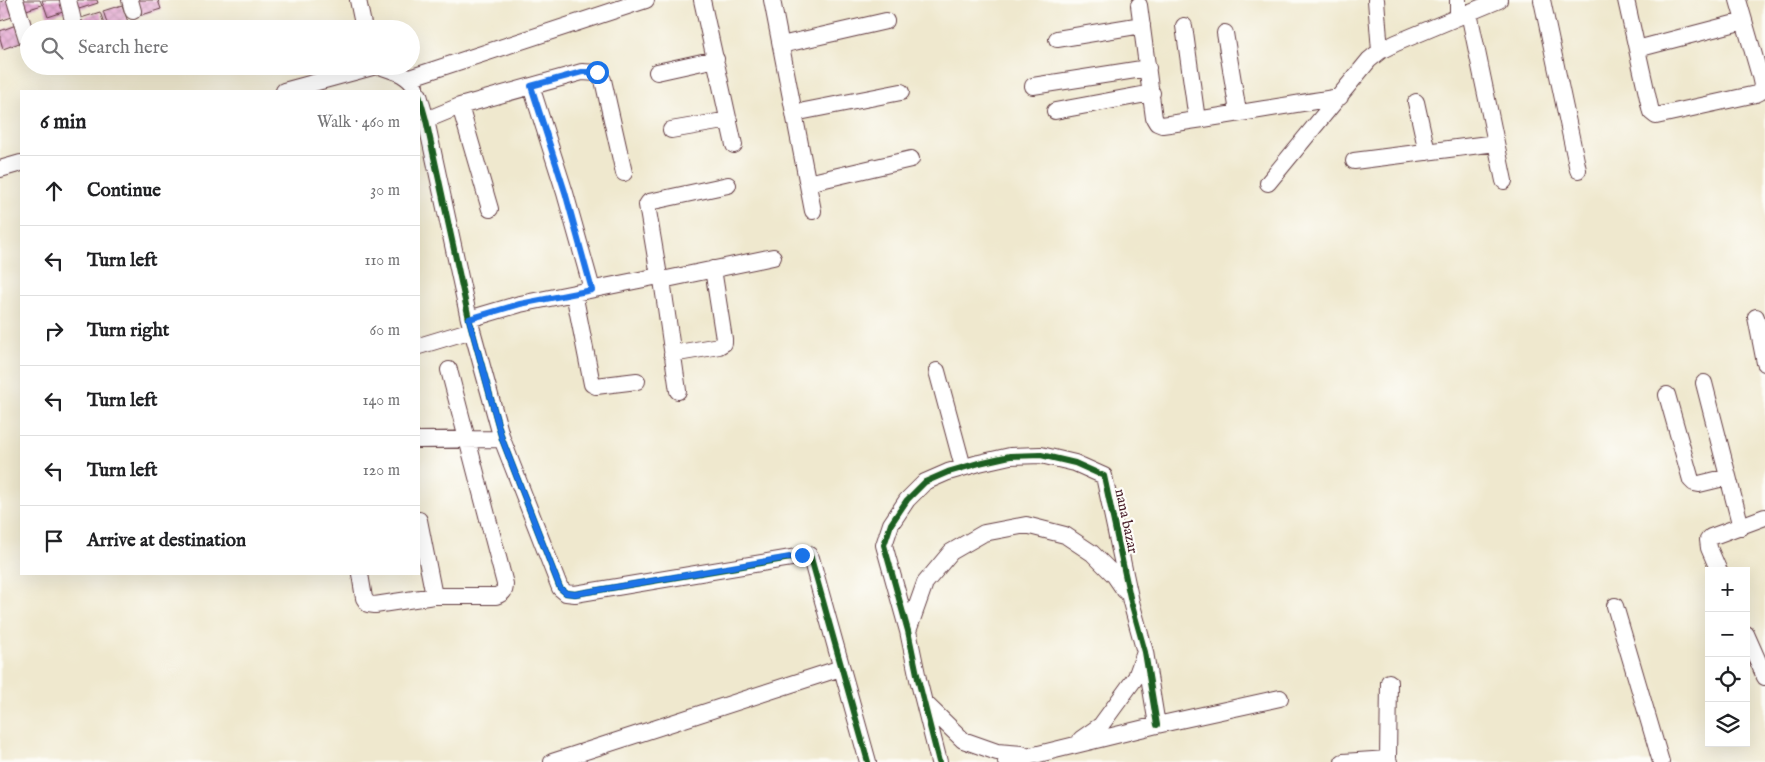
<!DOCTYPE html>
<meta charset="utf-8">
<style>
body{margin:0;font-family:"IM FELL English",serif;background:#f6f6f6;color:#202124}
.controls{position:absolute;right:15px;bottom:15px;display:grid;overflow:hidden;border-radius:0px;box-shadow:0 5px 20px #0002}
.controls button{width:45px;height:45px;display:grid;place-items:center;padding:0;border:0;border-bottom:1px solid #e0e0e0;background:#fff;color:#202124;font:25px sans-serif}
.stop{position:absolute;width:15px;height:15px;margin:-11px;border:4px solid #1a73e8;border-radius:50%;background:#fff}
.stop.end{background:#1a73e8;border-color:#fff;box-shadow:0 1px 5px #0008}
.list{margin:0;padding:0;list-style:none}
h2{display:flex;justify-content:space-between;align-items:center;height:65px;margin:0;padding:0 20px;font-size:21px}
h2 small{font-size:16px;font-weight:400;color:#757577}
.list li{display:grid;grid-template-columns:32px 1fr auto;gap:15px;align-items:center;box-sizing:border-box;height:70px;padding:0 20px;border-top:1px solid #e0e0e0}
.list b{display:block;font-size:19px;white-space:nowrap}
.list em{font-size:16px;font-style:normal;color:#757577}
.icon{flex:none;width:28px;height:28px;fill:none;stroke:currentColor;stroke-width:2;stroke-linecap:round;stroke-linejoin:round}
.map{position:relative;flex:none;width:1765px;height:762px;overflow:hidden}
.search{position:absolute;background:#fff;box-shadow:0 5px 20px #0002;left:20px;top:20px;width:400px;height:55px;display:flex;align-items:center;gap:12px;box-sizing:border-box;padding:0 18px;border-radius:28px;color:#757577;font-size:19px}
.panel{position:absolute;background:#fff;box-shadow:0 5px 20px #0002;left:20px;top:90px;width:400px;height:485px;border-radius:0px}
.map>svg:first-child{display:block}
.building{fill:url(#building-cross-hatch)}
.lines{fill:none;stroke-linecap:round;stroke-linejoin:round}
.minor-casing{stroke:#633d43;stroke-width:18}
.minor{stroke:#fff;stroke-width:16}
.cycleway-casing{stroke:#fdfcf7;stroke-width:9}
.cycleway{stroke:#1b5e20;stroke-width:6}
.route{stroke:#1a73e8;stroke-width:6}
.labels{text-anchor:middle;stroke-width:4.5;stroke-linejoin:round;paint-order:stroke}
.street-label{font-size:15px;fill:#4a1f2b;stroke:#fdfcf7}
</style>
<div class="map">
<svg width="1765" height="762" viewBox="0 0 1765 762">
<defs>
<pattern id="building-cross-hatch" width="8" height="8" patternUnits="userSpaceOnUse" patternTransform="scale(1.25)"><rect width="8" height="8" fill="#e39cce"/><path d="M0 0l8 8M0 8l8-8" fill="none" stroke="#ba7fa7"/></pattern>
</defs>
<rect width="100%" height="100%" fill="#fdfcf7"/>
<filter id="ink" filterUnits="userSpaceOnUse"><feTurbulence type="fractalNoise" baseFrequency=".02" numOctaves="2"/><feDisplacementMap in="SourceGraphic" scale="10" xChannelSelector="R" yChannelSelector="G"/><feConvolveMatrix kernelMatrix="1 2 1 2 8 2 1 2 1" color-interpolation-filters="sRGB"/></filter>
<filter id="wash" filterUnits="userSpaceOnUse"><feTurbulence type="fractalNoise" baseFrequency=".0096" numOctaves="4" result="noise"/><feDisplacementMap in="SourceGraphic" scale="20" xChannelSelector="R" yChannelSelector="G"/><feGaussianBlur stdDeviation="1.12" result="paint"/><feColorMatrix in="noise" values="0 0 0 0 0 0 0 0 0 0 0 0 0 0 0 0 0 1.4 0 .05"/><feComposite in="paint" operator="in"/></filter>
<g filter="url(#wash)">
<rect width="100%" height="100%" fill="#efe8ce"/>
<g id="blocks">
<!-- building -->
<path class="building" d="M6,0h3l6,16 -15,5v-19z
M19,0h21l2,5 -19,6z
M42,0h21l3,11 -18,6z
M76,0h21l1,3 -19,6z
M137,0h21l3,9 -19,6z
M122,5l6,17 -19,6 -6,-17z
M100,12l6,17h-21l-4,-11z
M67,21l2,8h-29l6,-3 1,2z
M16,25l6,17 -19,7 -3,-11v-7z"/>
</g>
</g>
<g filter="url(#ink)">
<use href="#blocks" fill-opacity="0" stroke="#633d43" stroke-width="1"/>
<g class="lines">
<!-- minor casing -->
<g class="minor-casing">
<path id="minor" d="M15,0l12,39
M68,0l7,29
M130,0l3,11
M358,0l6,29
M702,0l32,145
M772,0l41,211
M1376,0l4,51
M1542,0l36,170
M1626,0l25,112 5,4 100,-22 4,-2 2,-7 -2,-9 -22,-76
M1139,5l15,113 3,5 5,2c59,-8 118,-19 178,-28
M1469,13l35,168
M1458,17v-17
M1184,26l13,94
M1225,33l13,79
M1057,39l85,-14
M781,45l105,-24
M1637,49l107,-28
M379,66c15,5 27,7 36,21
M657,72l59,-13
M409,78l237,-78
M531,86l34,107 27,96
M1033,86l115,-18
M284,91l92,-25
M419,95l7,25 43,199 33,120 58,149 6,5 9,1 234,-39 2,3 57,204
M1416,102l11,50
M460,106l30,103
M1055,111l97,-18
M794,113l107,-21
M426,120l34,-14 122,-34 15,1 6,7 21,93
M671,130l58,-10
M1354,161l142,-18
M0,169l21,-6
M808,183l103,-24
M1268,183l101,-123 11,-9 16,-8 103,-43
M659,276l-12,-71 2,-3 79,-17
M662,280l111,-23
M574,293l18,91 4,2 41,-5
M1756,317l9,46
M469,319l51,-15 139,-28 3,4 16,111
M419,346l53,-16
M672,354l47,-8 5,-3v-4l-11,-70
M937,371l26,96
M1704,383l37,144
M1667,395l24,85 3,3 5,1 29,-7
M419,440l83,-1
M419,520l15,76
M1719,571l-10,-23 -1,-8 3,-3 54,-20
M360,574l4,24 4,6 7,1 59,-9h62c7,-3 9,-4 9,-12l-56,-214
M1615,606l46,156
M908,631l17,-48 26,-31 33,-19 42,-8 39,10 27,18 22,22 11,16
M1746,634l19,43
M925,703l38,37 34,12 25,2
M1081,739l20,-14 35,-48 9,-25
M1388,759l1,-77
M552,762l289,-94
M939,762l-21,-83 -10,-48 -24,-86 7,-21 16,-24 18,-18 23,-10 31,-9 31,-7 31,-1 34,8 29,13 27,126 14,50 12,73
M1006,762l151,-37 123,-27
M1343,762l45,-3 1,3"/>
</g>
<!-- minor -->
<use href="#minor" class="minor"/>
<!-- cycleway casing -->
<g class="cycleway-casing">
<path id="cycleway" d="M419,95l7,25 43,199 33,120 58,149 6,5 9,1 234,-39 2,3 57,204
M939,762l-21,-83 -10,-48 -24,-86 7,-21 16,-24 18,-18 23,-10 31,-9 31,-7 31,-1 34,8 29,13 27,126 14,50 12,73"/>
</g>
<!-- cycleway -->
<use href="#cycleway" class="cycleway"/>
</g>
</g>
<g class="lines" filter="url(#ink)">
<!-- route -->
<path class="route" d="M597,72h-15l-51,14 34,106 27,98 -72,14 -51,15 33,120 58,149 6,5 9,1 227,-39"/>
</g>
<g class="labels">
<!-- street labels -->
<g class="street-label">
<text transform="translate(1127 521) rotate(78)" y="5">nana bazar</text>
</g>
</g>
</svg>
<div class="controls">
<button>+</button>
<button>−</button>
<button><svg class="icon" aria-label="locate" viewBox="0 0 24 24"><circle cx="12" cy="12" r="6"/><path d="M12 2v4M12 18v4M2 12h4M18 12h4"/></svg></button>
<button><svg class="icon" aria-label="layers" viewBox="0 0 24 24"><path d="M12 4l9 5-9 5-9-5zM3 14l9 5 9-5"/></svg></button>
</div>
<div class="stop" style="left:597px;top:72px"></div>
<div class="stop end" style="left:802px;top:555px"></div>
<div class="search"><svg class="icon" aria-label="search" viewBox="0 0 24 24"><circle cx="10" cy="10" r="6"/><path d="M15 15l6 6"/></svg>Search here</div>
<section class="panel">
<h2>6 min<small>Walk · 460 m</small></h2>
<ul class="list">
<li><svg class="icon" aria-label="ahead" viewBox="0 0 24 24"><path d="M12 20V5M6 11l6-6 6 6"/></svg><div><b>Continue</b></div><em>30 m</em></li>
<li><svg class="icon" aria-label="left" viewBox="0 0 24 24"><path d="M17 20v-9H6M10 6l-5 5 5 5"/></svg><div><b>Turn left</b></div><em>110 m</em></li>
<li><svg class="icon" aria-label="right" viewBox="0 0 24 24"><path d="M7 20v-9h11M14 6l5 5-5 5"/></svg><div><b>Turn right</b></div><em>60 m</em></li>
<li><svg class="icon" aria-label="left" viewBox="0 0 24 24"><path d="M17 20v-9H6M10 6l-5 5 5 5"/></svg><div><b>Turn left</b></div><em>140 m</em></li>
<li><svg class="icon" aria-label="left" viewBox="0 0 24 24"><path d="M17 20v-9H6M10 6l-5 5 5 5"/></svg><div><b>Turn left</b></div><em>120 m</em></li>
<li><svg class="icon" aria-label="arrive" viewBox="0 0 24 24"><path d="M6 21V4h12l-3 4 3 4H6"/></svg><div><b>Arrive at destination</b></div></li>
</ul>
</section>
</div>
